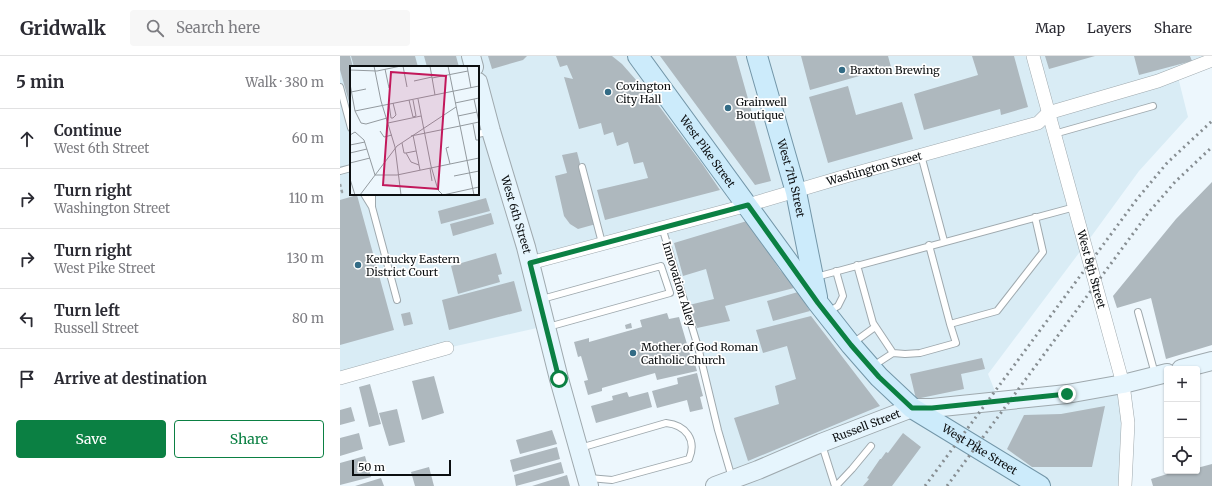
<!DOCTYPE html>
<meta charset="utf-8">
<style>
body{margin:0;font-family:Merriweather,serif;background:#f7f7f7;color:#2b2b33}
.controls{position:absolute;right:12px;bottom:12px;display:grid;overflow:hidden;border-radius:4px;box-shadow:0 1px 3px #0004}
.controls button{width:36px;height:36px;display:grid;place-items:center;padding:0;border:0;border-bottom:1px solid #e1e1e2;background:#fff;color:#2b2b33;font:20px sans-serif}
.scale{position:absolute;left:12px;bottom:10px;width:99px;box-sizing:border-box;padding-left:4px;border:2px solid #0c0f11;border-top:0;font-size:11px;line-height:14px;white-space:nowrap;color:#0c0f11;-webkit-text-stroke:3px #fff;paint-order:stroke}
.stop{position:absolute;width:12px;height:12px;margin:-9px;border:3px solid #0b8043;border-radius:50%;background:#fff}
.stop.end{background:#0b8043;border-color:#fff;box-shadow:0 1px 4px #0008}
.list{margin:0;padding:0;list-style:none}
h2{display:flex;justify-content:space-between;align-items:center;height:52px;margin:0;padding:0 16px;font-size:17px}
h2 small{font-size:13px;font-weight:400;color:#7c7c81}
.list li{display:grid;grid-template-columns:26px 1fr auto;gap:12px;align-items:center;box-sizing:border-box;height:60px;padding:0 16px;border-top:1px solid #e1e1e2}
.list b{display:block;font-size:15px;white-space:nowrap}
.list p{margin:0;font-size:13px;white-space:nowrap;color:#7c7c81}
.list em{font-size:13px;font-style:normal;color:#7c7c81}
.actions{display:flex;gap:8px;padding:12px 16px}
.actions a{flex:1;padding:9px 0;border:1px solid #0b8043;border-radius:4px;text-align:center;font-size:14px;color:#0b8043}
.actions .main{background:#0b8043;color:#fff}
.icon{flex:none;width:22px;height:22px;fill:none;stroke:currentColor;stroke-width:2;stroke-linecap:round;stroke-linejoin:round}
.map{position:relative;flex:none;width:872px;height:430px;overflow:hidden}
header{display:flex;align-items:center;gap:24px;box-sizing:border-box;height:56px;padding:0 20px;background:#fff;border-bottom:1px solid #e1e1e2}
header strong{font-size:19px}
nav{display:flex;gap:22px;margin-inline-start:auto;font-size:14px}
.search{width:280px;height:36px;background:#f7f7f7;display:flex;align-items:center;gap:10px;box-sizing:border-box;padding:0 14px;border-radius:4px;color:#7c7c81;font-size:15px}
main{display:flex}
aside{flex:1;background:#fff}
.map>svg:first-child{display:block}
.built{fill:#d9ecf5;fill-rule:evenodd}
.building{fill:#aeb8be}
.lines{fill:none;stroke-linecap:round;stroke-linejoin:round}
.lane-casing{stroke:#9fa9ae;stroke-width:8}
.street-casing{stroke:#9fa9ae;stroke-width:14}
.secondary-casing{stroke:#9fa9ae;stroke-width:20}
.primary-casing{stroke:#7396a8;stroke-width:22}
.path{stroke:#9aa2a6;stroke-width:2.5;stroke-dasharray:3 3;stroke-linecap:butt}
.lane{stroke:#fff;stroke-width:6}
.street{stroke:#fff;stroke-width:13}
.secondary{stroke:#e6f5fd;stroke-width:18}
.primary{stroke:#ccebfb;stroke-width:20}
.rail{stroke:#878e92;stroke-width:3;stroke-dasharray:2 4;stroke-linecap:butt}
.route{stroke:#0b8043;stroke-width:5}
.poi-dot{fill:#336b85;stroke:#fff;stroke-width:1.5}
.labels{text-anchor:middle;stroke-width:3.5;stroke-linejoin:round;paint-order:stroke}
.poi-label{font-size:11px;fill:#0c0f11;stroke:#fff;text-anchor:start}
.street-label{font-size:11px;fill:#0c0f11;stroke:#fff}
.inset-road{fill:none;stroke:#939a9f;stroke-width:1}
.view{fill:#c2185b;fill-opacity:0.15;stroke:#c2185b;stroke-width:2}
.inset-edge{fill:none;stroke:#0c0f11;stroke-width:2}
</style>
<header>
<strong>Gridwalk</strong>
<div class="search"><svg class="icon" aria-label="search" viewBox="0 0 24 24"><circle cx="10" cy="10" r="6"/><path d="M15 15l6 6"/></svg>Search here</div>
<nav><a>Map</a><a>Layers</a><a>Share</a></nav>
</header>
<main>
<aside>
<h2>5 min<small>Walk · 380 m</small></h2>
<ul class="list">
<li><svg class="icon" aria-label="ahead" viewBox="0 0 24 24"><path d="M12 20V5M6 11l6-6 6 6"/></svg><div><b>Continue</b><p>West 6th Street</p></div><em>60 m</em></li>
<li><svg class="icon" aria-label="right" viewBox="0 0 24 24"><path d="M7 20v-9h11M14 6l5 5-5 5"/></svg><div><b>Turn right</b><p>Washington Street</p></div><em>110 m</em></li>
<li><svg class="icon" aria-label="right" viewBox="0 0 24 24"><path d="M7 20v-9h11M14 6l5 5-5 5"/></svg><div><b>Turn right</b><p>West Pike Street</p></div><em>130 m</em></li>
<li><svg class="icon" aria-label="left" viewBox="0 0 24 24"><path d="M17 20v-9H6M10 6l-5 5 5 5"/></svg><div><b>Turn left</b><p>Russell Street</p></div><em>80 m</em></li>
<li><svg class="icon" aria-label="arrive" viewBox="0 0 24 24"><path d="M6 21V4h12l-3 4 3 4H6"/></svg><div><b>Arrive at destination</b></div></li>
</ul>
<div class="actions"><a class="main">Save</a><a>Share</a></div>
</aside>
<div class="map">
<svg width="872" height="430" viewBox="0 0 872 430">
<rect width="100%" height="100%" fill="#edf7fd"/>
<!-- built -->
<path class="built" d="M0,0h872l-35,17 11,44 -49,54 -54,74 -97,129 11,27 124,-17 2,102h-410l18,-6 -71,-253 -132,36 16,63 -99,22 -107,30zM11,11h127v127h-127z"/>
<!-- building -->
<path class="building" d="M0,0h10l3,11h-2v42l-11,-39z
M11,0h64l3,11h-64z
M84,0h32l3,11h-32z
M148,0h39l-4,4 -31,9z
M216,0h56l10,8 37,42 44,59 17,25 -115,30 -8,-30 51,-12 -5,-16 -9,2 -6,-22 -11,4 -4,-14 -9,3 -3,-12 -22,6 -15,-52 9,2 -6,-14 -7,2z
M320,0h76l35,125 -16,4z
M461,0h87l3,11 -81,23z
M632,0h42l14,51 -27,8 -1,-6 -76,21 -10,-36 64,-19z
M705,0h50l-46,13z
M794,0h56l2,5 -53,14z
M508,30l8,29 46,-13 11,37 -85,24 -19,-66z
M237,96l19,72 -18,5 -8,-5 -6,-8 -9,-40 12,-3 -5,-18z
M872,126v163l-46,14 -15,-61 -34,10 -4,-12 63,-77z
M17,139l37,135 -54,15v-145z
M146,142l4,13 -49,13 -3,-13z
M151,157l3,11 -41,12 -3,-12z
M407,165l33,49 8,8 6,10 -69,18 5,15 -33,7 -8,-23 25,-6 -8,-30 -23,7 -9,-33z
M156,197l6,21 -4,1 2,7 -42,12 -7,-28z
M174,225l8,30 -73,19 -7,-30z
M458,236l12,19 -37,10 -6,-20z
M70,256l3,12 -9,2 -3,-12z
M327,257l2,6 10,-2 13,44h2l3,10 -40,9 -2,-7 -53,15v3l-14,4 -4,-14 4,-1 -7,-24 -3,1 -4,-15 15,-4v4l53,-15 -2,-7z
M471,260l69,90 -132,55 -14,-43 45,-14 -4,-18 21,-7 -9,-33 -24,7 -7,-23z
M291,267l1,5 -6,1 -1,-4z
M642,302l3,11 -24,5 3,15 -48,10 -6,-25z
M357,317l6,23 -3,1 3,12 -13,3 -3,-12 -30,8 -5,-17 26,-7 -1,-6z
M94,320l10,37 -22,7 -10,-39z
M30,328l11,40 -12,3 -10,-40z
M287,336l2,5 19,-5 4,15 -56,16 -5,-17 22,-6 -1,-4z
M765,350l-13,61h-60l-25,-18 17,-34 37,-1z
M11,351l4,14 -15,4v-15z
M57,353l8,33 -16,4 -10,-33z
M212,374l5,14 -37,10 -4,-14z
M19,377l4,16 -23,7v-18z
M563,377l18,14 -29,39h-29l6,-7 -2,-1 13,-19h1l5,-7 2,1z
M217,391l3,12 -47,13 -3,-12z
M25,400l6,21 -31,8v-22z
M221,406l3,11 -48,13 -2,-11z
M872,408v22h-59l-2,-7 26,-8 1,3 10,-3h9v-3z
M89,411l5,19h-19l-4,-14z
M227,419l3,11h-38z
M41,422l3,8h-29z"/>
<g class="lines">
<!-- lane casing -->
<g class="lane-casing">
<path id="lane" d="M0,31l11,41
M138,78l12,-3
M714,78l99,-28
M581,99l23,86
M242,111l20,76
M0,115l11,-3
M24,138l8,13
M32,138v13l25,93
M322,171l36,120 20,83 14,48
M589,189l21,79 47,-13 46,-59 -8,-35
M517,209l16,58 20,30
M476,221l259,-70
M202,243l119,-33 9,27 -122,34
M488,256l10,-6 5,-10 -7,-25
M798,256l17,62
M513,287l22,-16
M533,310l20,-13 12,1 15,-1 36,-10 -6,-19
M482,389l13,41
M240,392l86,-25c20,2 31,17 23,36l-77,21 -23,-2
M496,430l16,-17 19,-23"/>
</g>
<!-- street casing -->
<g class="street-casing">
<g id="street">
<path id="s1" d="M693,0l90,328 5,39 -3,63"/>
<path id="s2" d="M190,207l218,-58 98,-29 192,-53 10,-10 110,-32 54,-21"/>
<path d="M0,322l107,-30"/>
</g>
</g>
<!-- secondary casing -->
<g class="secondary-casing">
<g id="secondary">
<path d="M131,0l3,11"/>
<path id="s3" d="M138,26l13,49 35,116 33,132 30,107"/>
<path d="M841,313l31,-8"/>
<path id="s4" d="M375,430l43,-16 63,-27 91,-35h20l135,-14 56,-10 44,-11"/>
</g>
</g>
<!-- primary casing -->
<g class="primary-casing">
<g id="primary">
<path id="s5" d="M298,0l180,247 33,42 28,32 33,31 128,78"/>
<path id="s6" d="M417,0l39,136 21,105"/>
</g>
</g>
<!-- path -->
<path class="path" d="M0,128l2,8h-2"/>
<!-- lane -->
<use href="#lane" class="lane"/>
<!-- street -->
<use href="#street" class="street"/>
<!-- secondary -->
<use href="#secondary" class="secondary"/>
<!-- primary -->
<use href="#primary" class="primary"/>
<!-- rail -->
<path class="rail" d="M585,430l212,-287 30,-36 45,-42
M607,430l202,-274 26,-30 37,-35"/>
</g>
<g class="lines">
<!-- route -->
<path class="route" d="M219,323l-29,-116 218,-58 70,98 33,42 28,32 33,31h20l135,-14"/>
</g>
<!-- markers -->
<g class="poi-dot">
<circle cx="502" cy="14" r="4"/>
<circle cx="268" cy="36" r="4"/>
<circle cx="388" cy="52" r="4"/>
<circle cx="18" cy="209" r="4"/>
<circle cx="293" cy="297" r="4"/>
</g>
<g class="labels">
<!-- poi labels -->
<g class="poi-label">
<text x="510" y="18">Braxton Brewing</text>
<text x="276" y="34">Covington<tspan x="276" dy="13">City Hall</tspan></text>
<text x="396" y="50">Grainwell<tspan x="396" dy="13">Boutique</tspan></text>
<text x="26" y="207">Kentucky Eastern<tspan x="26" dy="13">District Court</tspan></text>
<text x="301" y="295">Mother of God Roman<tspan x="301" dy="13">Catholic Church</tspan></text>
</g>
<!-- street labels -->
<g class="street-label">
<text dy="4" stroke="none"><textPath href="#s5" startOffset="118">West Pike Street</textPath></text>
<text dy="4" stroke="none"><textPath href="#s2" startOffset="357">Washington Street</textPath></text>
<text dy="4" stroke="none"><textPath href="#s6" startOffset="127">West 7th Street</textPath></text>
<text dy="4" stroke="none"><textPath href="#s3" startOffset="138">West 6th Street</textPath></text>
<text dy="4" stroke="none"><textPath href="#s1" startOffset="221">West 8th Street</textPath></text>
<text transform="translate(339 228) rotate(73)" y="4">Innovation Alley</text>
<text dy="4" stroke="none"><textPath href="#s4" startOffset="163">Russell Street</textPath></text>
<text dy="4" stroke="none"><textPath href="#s5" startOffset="526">West Pike Street</textPath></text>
</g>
</g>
<!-- overview -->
<g transform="translate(10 10)">
<rect width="129" height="129" fill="#edf7fd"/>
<path class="inset-road" d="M24,0l7,35 14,46 6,48M53,0l4,21M80,0l5,29M98,0l26,129M117,0l4,22M35,3l4,19M0,4l27,1 24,-5M82,12l36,-7M64,15l18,-4M0,18l5,27 6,12 5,1 21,-6M1,26l15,-3M68,33l13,67 7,24 5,5M124,33l5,23M59,34l4,17 3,-1 -3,-16M105,37l24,-5M39,38l2,14h2l3,-3 -3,-12M5,45l124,-25M108,50l19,-4M38,57l33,-7M123,58l3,16h3M110,60l19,-4M30,65l4,6 8,-2M0,69l5,-3 9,8 11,35h22l82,-17M63,69l7,35M61,70l49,-10M52,77l2,10h2M0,79l15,-3M99,81l-3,1 4,16M66,85l-10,2 5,9 8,3M0,87l17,-4M0,97l20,-5M80,102l2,13M104,110l25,-5M0,113l5,16M10,129l37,-49 59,-39M93,129l36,-8"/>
<path class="view" d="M41,6l55,4 -8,113 -55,-4z"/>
<rect width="129" height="129" class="inset-edge"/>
</g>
</svg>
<div class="controls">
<button>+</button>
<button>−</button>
<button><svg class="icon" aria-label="locate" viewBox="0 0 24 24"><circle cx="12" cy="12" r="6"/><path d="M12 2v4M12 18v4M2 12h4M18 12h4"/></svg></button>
</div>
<div class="scale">50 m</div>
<div class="stop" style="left:219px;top:323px"></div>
<div class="stop end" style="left:727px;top:338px"></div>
</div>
</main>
